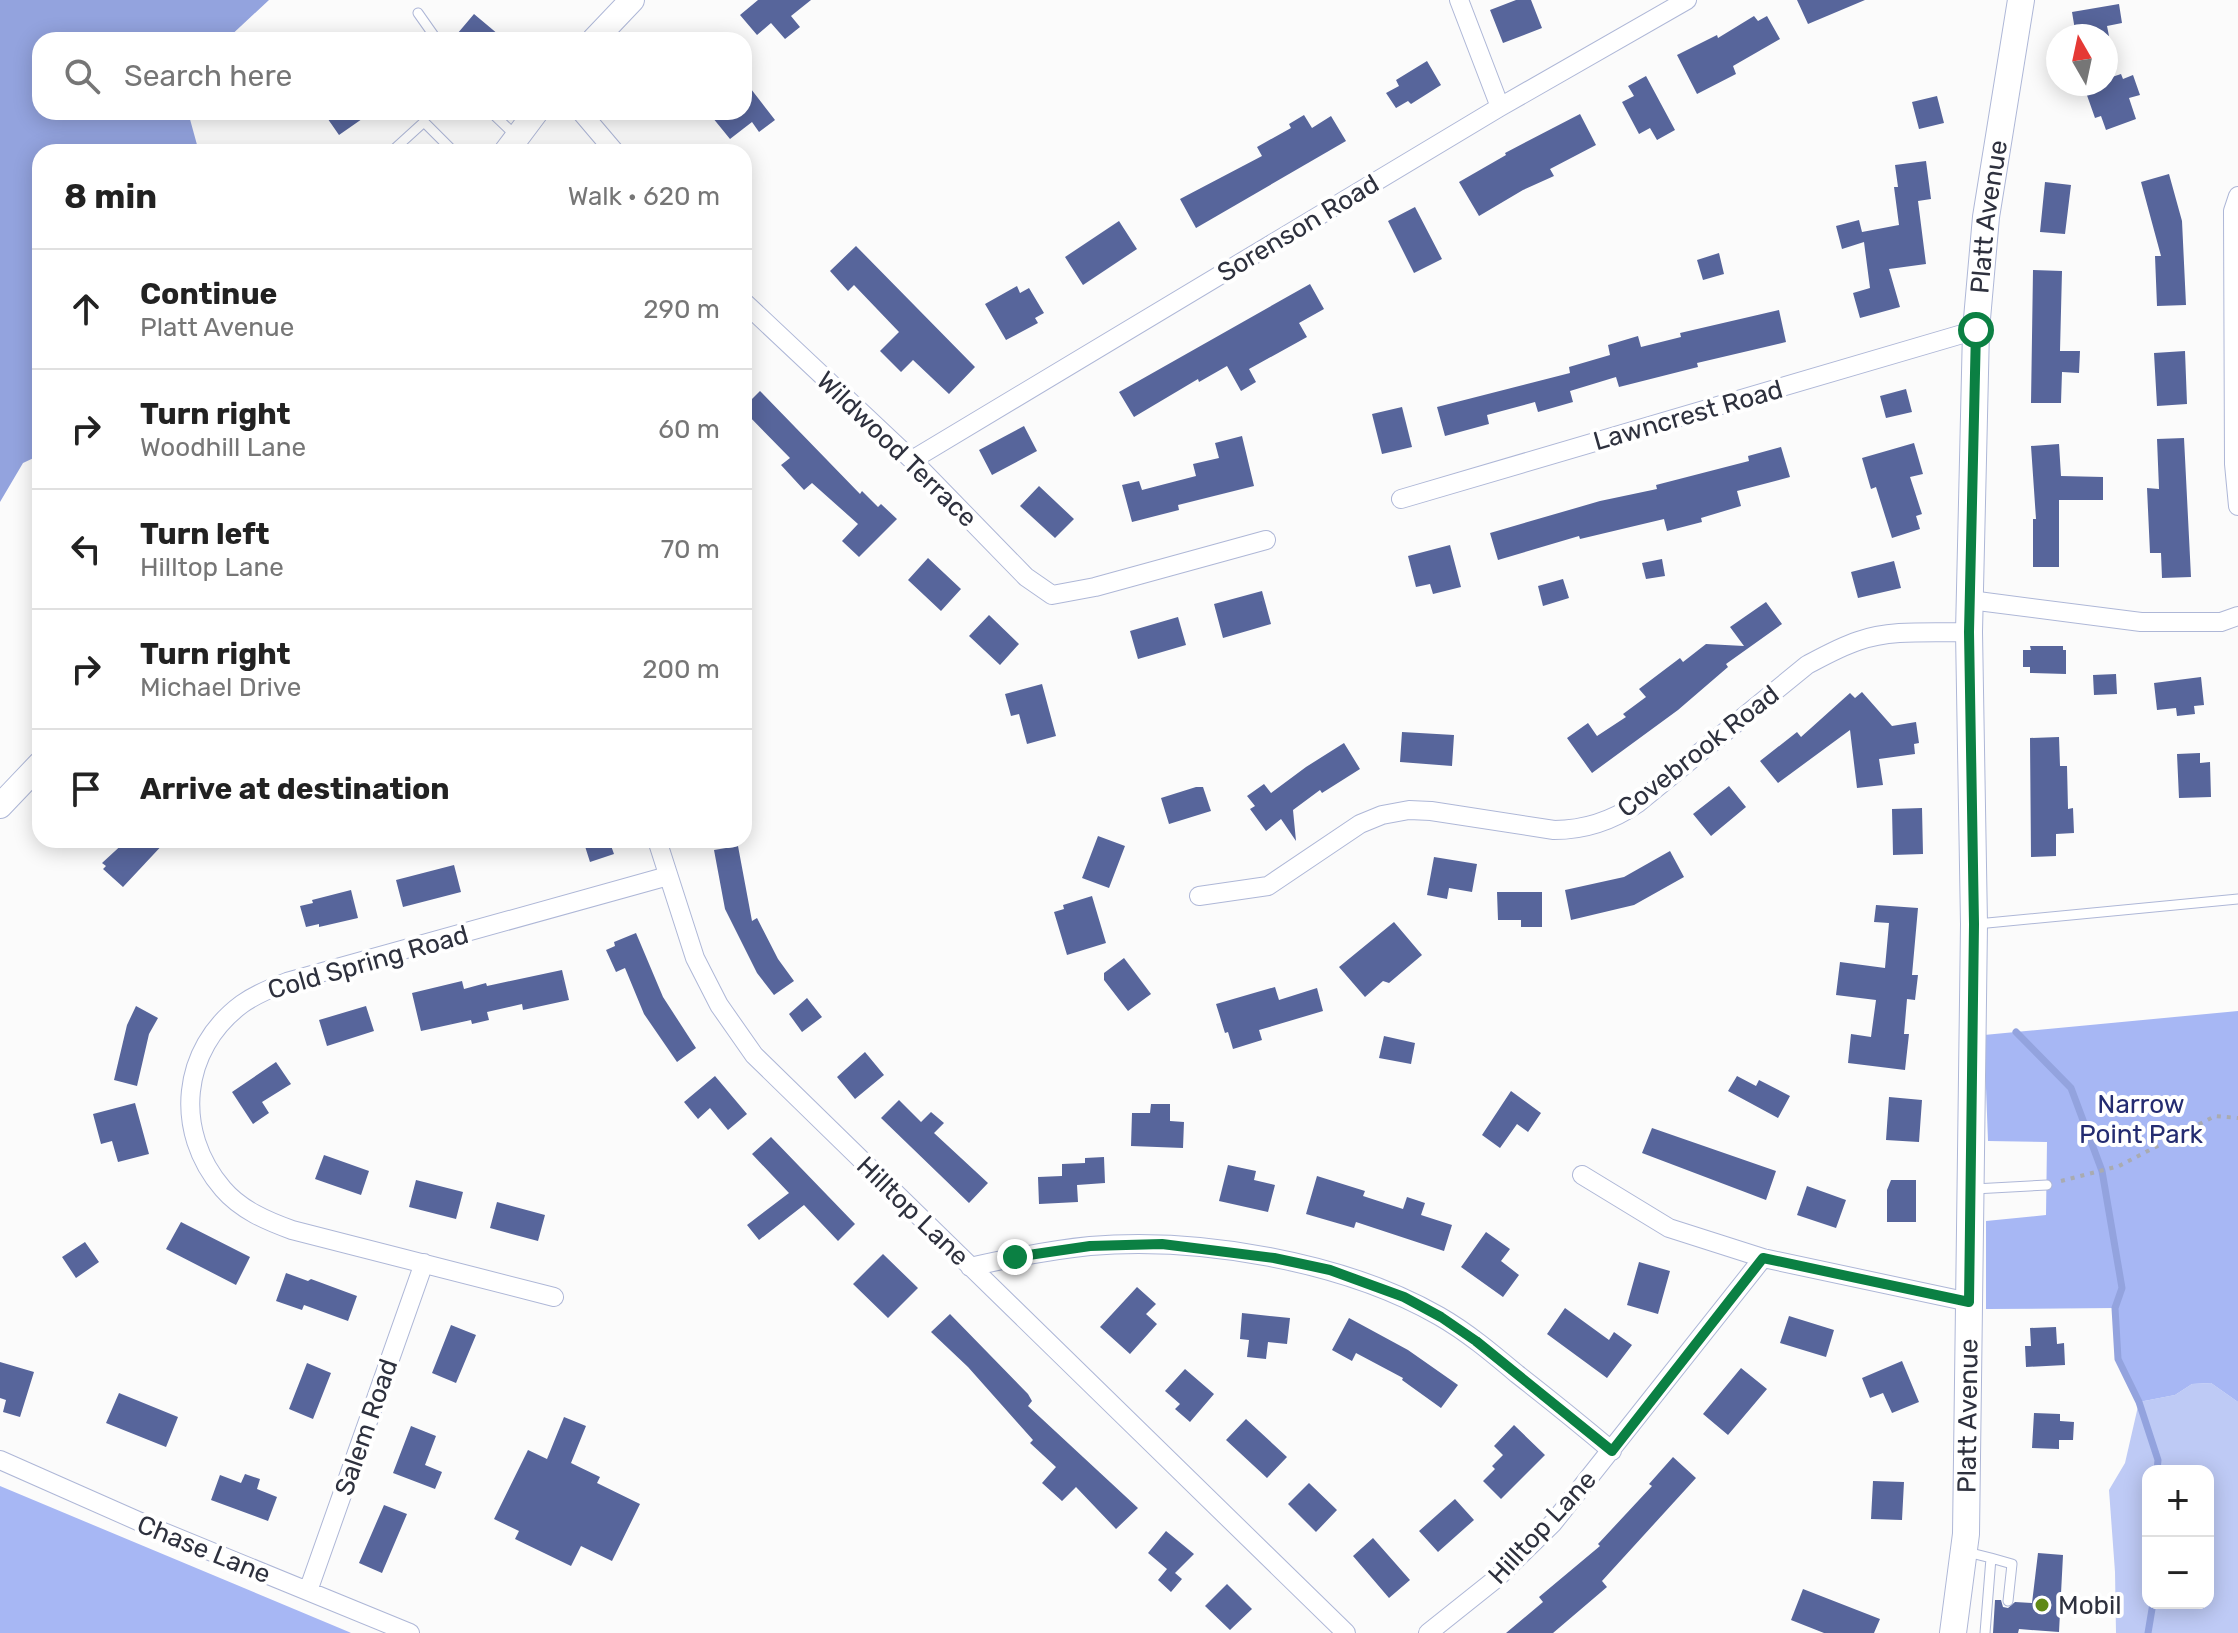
<!DOCTYPE html>
<meta charset="utf-8">
<style>
body{margin:0;font-family:Rubik,sans-serif;background:#f6f6f6;color:#222}
.controls{position:absolute;right:24px;bottom:24px;display:grid;overflow:hidden;border-radius:16px;box-shadow:0 4px 20px #0003}
.controls button{width:72px;height:72px;display:grid;place-items:center;padding:0;border:0;border-bottom:2px solid #e0e0e0;background:#fff;color:#222;font:40px sans-serif}
.compass{position:absolute;left:2046px;top:24px;width:72px;height:72px;border-radius:50%;background:#fff;box-shadow:0 4px 20px #0003;rotate:351deg}
.stop{position:absolute;width:24px;height:24px;margin:-18px;border:6px solid #0b8043;border-radius:50%;background:#fff}
.stop.end{background:#0b8043;border-color:#fff;box-shadow:0 2px 8px #0008}
.list{margin:0;padding:0;list-style:none}
h2{display:flex;justify-content:space-between;align-items:center;height:104px;margin:0;padding:0 32px;font-size:34px}
h2 small{font-size:26px;font-weight:400;color:#767676}
.list li{display:grid;grid-template-columns:52px 1fr auto;gap:24px;align-items:center;box-sizing:border-box;height:120px;padding:0 32px;border-top:2px solid #e0e0e0}
.list b{display:block;font-size:30px;white-space:nowrap}
.list p{margin:0;font-size:26px;white-space:nowrap;color:#767676}
.list em{font-size:26px;font-style:normal;color:#767676}
.icon{flex:none;width:44px;height:44px;fill:none;stroke:currentColor;stroke-width:2;stroke-linecap:round;stroke-linejoin:round}
.map{position:relative;flex:none;width:2238px;height:1633px;overflow:hidden}
.search{position:absolute;background:#fff;box-shadow:0 4px 20px #0003;left:32px;top:32px;width:720px;height:88px;display:flex;align-items:center;gap:20px;box-sizing:border-box;padding:0 28px;border-radius:24px;color:#767676;font-size:30px}
.panel{position:absolute;background:#fff;box-shadow:0 4px 20px #0003;left:32px;top:144px;width:720px;height:704px;border-radius:24px}
.map>svg:first-child{display:block}
.green{fill:#becaf5;fill-rule:evenodd}
.forest{fill:#a7b7f4}
.water{fill:#93a3de}
.lines{fill:none;stroke-linecap:round;stroke-linejoin:round}
.stream{stroke:#93a3de;stroke-width:7}
.building{fill:#57659b}
.service-casing{stroke:#aeb7d7;stroke-width:11}
.minor-casing{stroke:#aeb7d7;stroke-width:20}
.tertiary-casing{stroke:#aeb7d7;stroke-width:26}
.secondary-casing{stroke:#aeb7d7;stroke-width:28}
.path{stroke:#a9abb0;stroke-width:4;stroke-dasharray:4 6;stroke-linecap:butt}
.service{stroke:#fff;stroke-width:9}
.minor{stroke:#fff;stroke-width:18}
.tertiary{stroke:#fff;stroke-width:24}
.secondary{stroke:#fff;stroke-width:26}
.route{stroke:#0b8043;stroke-width:10}
.poi-dot{fill:#608916;stroke:#fff;stroke-width:3}
.labels{text-anchor:middle;stroke-width:8;stroke-linejoin:round;paint-order:stroke}
.street-label{font-size:26px;fill:#2e313e;stroke:#fff}
.park-label{font-size:26px;fill:#242c71;stroke:#fff}
.poi-label{font-size:26px;fill:#2e313e;stroke:#fff;text-anchor:start}
</style>
<div class="map">
<svg width="2238" height="1633" viewBox="0 0 2238 1633">
<rect width="100%" height="100%" fill="#fbfbfb"/>
<!-- green -->
<path class="green" d="M2211,1383l27,19v231h-122l-1,-61 -6,-82 16,-27 14,-61 36,-7 17,-11zM2148,1471h60v132h-60z"/>
<!-- forest -->
<path class="forest" d="M2238,1011v391l-27,-19 -19,1 -17,11 -36,7 -21,-43 -3,-51 -129,1v-88l60,-6 1,-73 -59,-1 -4,-106z
M0,1486l349,146 2,1h-351z"/>
<!-- water -->
<path class="water" d="M0,0h269l-43,40h-186v72h148l11,40h-159v303l-17,8 -23,39z"/>
<g class="lines">
<!-- stream -->
<path class="stream" d="M2016,1032l55,56 31,83 20,117 -7,20 3,51 21,43 19,58 -1,11
M2148,1633l5,-30"/>
</g>
<!-- building -->
<path class="building" d="M758,0h53l-20,16 9,11 -15,12 -14,-16 -14,12 -17,-20z
M1516,0h15l11,28 -39,15 -13,-33z
M1797,0h68l-57,24z
M2119,4l3,19 -15,3 2,10h-33l-4,-24z
M474,14l31,26h-53z
M1754,16l4,5 9,-5 13,23 -47,27 3,8 -39,20 -20,-39 40,-20 1,3z
M1427,61l14,24 -30,19 -3,-3 -12,7 -10,-15 13,-7 -3,-6z
M2121,74l2,5 10,-4 7,20 -11,3 7,21 -30,11 -5,-14 -6,2 -12,-34h23v-5z
M1646,76l29,54 -18,10 -7,-12 -11,6 -17,-32 12,-6 -6,-10z
M744,80l31,40 -16,12 -7,-10 -22,17 -22,-27h36z
M1937,96l7,27 -25,6 -7,-27z
M323,112h49l-33,23z
M1580,114l16,31 -46,24 4,7 -31,14 -44,26 -20,-34 47,-27 -1,-2z
M1304,115l8,13 19,-12 15,25 -150,87 -16,-29 82,-43 -5,-9 34,-19 -2,-4z
M1926,161l5,38 -13,2 8,63 -37,5 11,38 -40,11 -7,-25 17,-5 -6,-46 -22,7 -6,-23 23,-6 3,12 37,-7 -5,-38h4l-3,-22z
M2169,174l13,47 4,84 -29,1 -2,-50h6l-20,-74z
M2045,182l26,3 -6,49 -25,-2z
M1415,207l27,52 -28,14 -26,-52z
M1119,221l18,28 -54,36 -18,-28z
M856,246l119,121 -26,27 -36,-34 -12,12 -21,-21 19,-19 -45,-47 -6,6 -18,-20z
M1719,253l5,21 -21,6 -6,-20z
M2033,270l29,1 -2,80h20l-1,22 -17,-1 -1,31h-30z
M1310,284l14,25 -25,14 8,14 -58,32 7,13 -15,9 -14,-25 -28,16 -1,-3 -64,38 -15,-25z
M1017,286l3,7 9,-5 15,25 -9,5 3,5 -32,17 -21,-36z
M1779,310l7,32 -89,21 1,4 -79,20 -3,-10 -46,14 3,11 -35,10 -3,-10 -48,13 2,9 -44,12 -8,-29 133,-34 -1,-6 41,-12 -2,-10 30,-9 3,11 40,-10 -1,-4z
M2185,351l2,53 -30,2 -3,-53z
M1906,389l6,23 -26,6 -6,-22z
M760,391l100,103 2,-3 16,16 3,-3 16,15 -38,38 -17,-16 16,-17 -46,-41 -8,7 -23,-25 9,-7 -46,-47v-4z
M1402,407l10,40 -30,7 -10,-40z
M1024,426l13,25 -45,24 -13,-25z
M1242,436l12,50 -76,19 1,5 -47,12 -10,-37 17,-4 3,9 54,-14 -3,-12 26,-6 -4,-15z
M2184,438l7,139 -29,1 -1,-25h-11l-3,-65 12,1 -2,-50z
M1914,443l9,31 -13,3 12,37 -6,2 4,13 -28,9 -16,-51 -5,2 -9,-31z
M2059,444l2,32 42,1v23h-44v67h-26v-48h3l-5,-73z
M1781,447l9,30 -53,14 4,15 -40,12 1,4 -35,9 -3,-12 -84,20 -1,-3 -81,24 -8,-27 110,-32 57,-12 -1,-4 93,-24 -1,-5z
M1039,486l35,33 -19,19 -35,-32z
M1450,545l11,42 -28,7 -3,-10 -14,3 -8,-31z
M928,558l33,31 -20,22 -33,-31z
M1662,559l3,17 -19,3 -4,-16z
M1894,561l7,27 -43,10 -7,-26z
M1563,579l6,19 -26,8 -5,-20z
M1262,591l9,33 -48,14 -9,-34z
M1766,602l16,22 -56,40 2,3 -50,43 -86,63 -25,-35 21,-15 9,13 29,-19 -3,-3 23,-17 -7,-8 41,-31 3,4 23,-18 38,2 -14,-19z
M989,615l30,29 -19,21 -31,-29z
M1178,617l8,28 -48,14 -8,-28z
M2030,646h33v4h3v24l-36,-1v-6h-7v-17h8z
M2116,674l1,20 -23,1 -1,-20z
M2201,677l3,28 -10,1 1,8 -18,2 -1,-8 -19,2 -3,-27z
M1042,684l14,52 -29,8 -8,-30 -8,2 -6,-22z
M1862,692l30,34 24,-4 3,21 -5,1 1,10 -36,5 4,26 -26,3 -7,-58 -72,53 -18,-22 37,-29 4,5 49,-44 5,5z
M1402,732l52,3 -2,31 -52,-4z
M2059,737l1,29h7l1,43 5,-1 1,25 -18,1v22l-25,1 -1,-119z
M1344,743l16,26 -38,24 -2,-3 -27,20 3,31 -15,-22 -15,12 -16,-22 5,-3 -8,-10 17,-12 7,9 35,-26z
M2200,753v10l10,-1 1,35 -32,1 -2,-44z
M1729,786l17,21 -35,29 -18,-22z
M1196,787h7l8,24 -42,13 -8,-26z
M1922,808l1,46 -30,1 -1,-46z
M1098,836l27,10 -16,42 -27,-10z
M127,840h40l-44,47 -20,-18 3,-3 -4,-3z
M583,840h26l5,14 -24,8z
M738,846l14,75 5,-3 21,41 16,22 -20,14 -17,-22 -32,-64 -11,-59z
M1670,851l14,26 -50,28 -63,15 -6,-30 59,-13z
M1434,857l43,7 -5,28 -23,-4 -2,11 -20,-4z
M454,865l7,27 -58,15 -7,-27z
M351,890l7,28 -39,9v-3l-13,3 -6,-21 13,-3 -1,-3z
M1497,892h45v35h-21v-7h-23z
M1092,896l14,47 -39,12 -13,-43 10,-3 -1,-4z
M1876,905l42,3 -6,67h6l-3,25 -8,-1 -3,35h5l-4,36 -57,-7 3,-29 20,3 5,-37 -40,-5 4,-33 45,6 4,-45 -15,-1z
M1394,922l28,33 -33,28 -6,-2 -18,16 -26,-30z
M636,933l27,64 33,51 -19,14 -33,-48 -19,-46 -9,4 -10,-22 9,-4 -1,-4z
M1124,958l27,36 -23,17 -24,-31v-7z
M562,970l7,30 -46,10 -1,-6 -35,8 2,8 -17,4 -1,-4 -50,11 -9,-38 50,-12 2,8 22,-6 1,3z
M1275,987l4,13 38,-12 6,23 -64,19 3,10 -29,9 -5,-17 -3,1 -9,-29z
M807,998l15,19 -20,15 -13,-18z
M136,1006l22,12 -9,16 -12,52 -23,-6 13,-55z
M366,1006l8,25 -47,15 -8,-26z
M1384,1036l31,7 -4,21 -32,-6z
M865,1052l19,23 -29,24 -18,-22z
M276,1062l15,22 -29,18 7,11 -16,11 -21,-32z
M715,1076l32,38 -19,16 -18,-22 -12,11 -14,-17z
M1737,1076l19,10 3,-6 31,16 -12,22 -50,-27z
M1511,1091l30,22 -13,19 -11,-8 -17,24 -18,-13z
M1889,1097l33,3 -3,42 -33,-2z
M899,1100l22,22 10,-10 13,11 -10,10 54,50 -19,20 -88,-85z
M135,1103l14,51 -31,8 -6,-21 -11,3 -8,-30z
M1151,1104h19v17l14,1 -1,26 -52,-2 1,-33h18z
M1652,1128l124,43 -10,29 -124,-47z
M771,1137l84,87 -17,17 -34,-36 -45,35 -12,-15 42,-32 -37,-39z
M324,1155l45,16 -8,24 -46,-16z
M1104,1157l1,26 -28,2 1,17 -39,2 -1,-27 24,-1v-12l23,-1v-5z
M1228,1165l28,6 -2,9 21,5 -7,27 -49,-11z
M1317,1176l48,15 -2,5 40,13 4,-12 18,6 -4,12 31,10 -8,26 -88,-29 -2,6 -48,-14z
M416,1180l47,12 -7,27 -47,-12z
M1891,1180h25v42h-29v-32z
M1807,1186l39,14 -10,28 -39,-13z
M497,1202l48,13 -7,26 -48,-13z
M181,1222l69,35 -14,28 -70,-36z
M1486,1232l24,17 -9,12 18,14 -16,22 -42,-30z
M85,1242l14,20 -23,16 -14,-21z
M883,1254l35,34 -30,30 -35,-34z
M1639,1262l31,9 -12,43 -31,-9z
M286,1273l22,8 3,-2 46,17 -9,25 -44,-16 -2,5 -26,-9z
M1137,1287l19,17 -10,10 11,10 -27,30 -30,-27z
M1565,1308l44,32 5,-8 18,13 -25,33 -60,-44z
M1242,1313l48,5 -3,26 -19,-2 -2,17 -19,-2 2,-17 -9,-1z
M950,1314l78,80 4,7 -4,5 110,102 -22,21 -40,-42 -14,14 -20,-18 14,-16 -26,-24 3,-3 -65,-73 -37,-35z
M1789,1316l45,14 -8,27 -46,-14z
M1349,1318l59,32 50,35 -17,23 -39,-28 1,-2 -47,-25 -4,8 -20,-11z
M451,1325l25,10 -20,48 -24,-10z
M2056,1327l1,17 7,-1 1,22 -39,2 -1,-21h6l-1,-18z
M1902,1361l17,41 -27,11 -9,-20 -13,5 -8,-20z
M0,1362l34,10 -14,45 -17,-5 3,-12 -6,-2z
M307,1363l24,10 -18,46 -24,-10z
M1741,1368l26,21 -39,46 -25,-21z
M1185,1369l29,25 -24,28 -15,-13 5,-5 -15,-13z
M119,1393l59,24 -12,30 -60,-24z
M2034,1413l26,1v7l14,1 -1,18h-14v9l-27,-1z
M564,1417l22,9 -15,37 29,14 -3,6 43,21 -28,57 -31,-15 -10,20 -56,-27 4,-8 -25,-12 34,-69 19,9z
M1246,1419l41,38 -20,21 -41,-38z
M1514,1425l31,30 -44,44 -18,-18 12,-12 -3,-3 11,-11 -9,-9z
M411,1426l25,10 -11,29 17,7 -7,17 -42,-16z
M1673,1457l23,21 -94,103 5,6 -54,46h-47l37,-31 -4,-5 61,-51 -2,-2 54,-58 -3,-2z
M245,1474l15,5 -3,10 20,8 -9,24 -57,-21 9,-25 21,8z
M1873,1481l31,1 -2,38 -31,-1z
M1309,1483l28,27 -21,22 -28,-28z
M1455,1499l19,21 -36,32 -19,-21z
M384,1505l23,9 -25,59 -23,-10z
M1166,1531l28,23 -19,19 7,6 -11,13 -13,-12 9,-11 -19,-16z
M1373,1538l37,42 -21,18 -36,-42z
M2038,1553l25,2 -4,77 -40,-3 -1,4h-25l2,-33h6l2,7 5,1 7,-6 17,1z
M1227,1584l25,25 -22,21 -25,-24z
M1803,1589l77,30 -6,14h-50l-33,-13z"/>
<g class="lines">
<!-- service casing -->
<g class="service-casing">
<path id="service" d="M418,13l19,27
M423,112l1,10 30,30
M491,112l24,23
M391,152l33,-30
M1977,924l261,-25
M1974,1189l73,-4
M1967,1552l24,6 -6,75
M1991,1558l21,6 -4,37"/>
</g>
<!-- minor casing -->
<g class="minor-casing">
<path id="minor" d="M1459,0l41,107
M581,112l34,40
M2238,196l-5,15 1,253 4,42
M744,302l168,158 114,117 26,18 43,-8 171,-47
M912,460l588,-353 187,-107
M1401,499l575,-169
M1970,600l171,22h80l17,-6
M657,840l38,118 24,47 35,50 592,578
M1199,896l69,-10 92,-62 22,-9 27,-5 22,1 123,19c32,0 58,-9 84,-27l169,-138c17,-9 33,-18 51,-24 34,-12 75,-8 111,-9
M1582,1175l87,53 94,30 206,44
M970,1267c40,-9 80,-17 120,-21 110,-9 253,15 349,70 28,16 53,37 78,58 32,25 63,50 95,77
M554,1297l-262,-67c-25,-9 -51,-20 -69,-41 -50,-58 -42,-140 19,-185 14,-10 29,-16 45,-22l381,-106
M0,1460l156,69 254,104
M308,1591l116,-328
M1428,1633l69,-55 56,-55 210,-265"/>
</g>
<!-- tertiary casing -->
<g class="tertiary-casing">
<path id="tertiary" d="M594,40l38,-40
M506,152l30,-40
M0,806l40,-42"/>
</g>
<!-- secondary casing -->
<g class="secondary-casing">
<g id="secondary">
<path id="s1" d="M1953,1633l13,-99 8,-610 -5,-292 7,-302 10,-113 35,-217"/>
</g>
</g>
<!-- path -->
<path class="path" d="M2061,1181l58,-15 96,-50 23,2"/>
<!-- service -->
<use href="#service" class="service"/>
<!-- minor -->
<use href="#minor" class="minor"/>
<!-- tertiary -->
<use href="#tertiary" class="tertiary"/>
<!-- secondary -->
<use href="#secondary" class="secondary"/>
</g>
<g class="lines">
<!-- route -->
<path class="route" d="M1015,1257l75,-11 72,-2 112,14 56,12 74,27 37,20 35,24 136,110 151,-193 206,44 5,-378 -5,-292 7,-302"/>
</g>
<!-- markers -->
<circle class="poi-dot" cx="2042" cy="1605" r="8"/>
<g class="labels">
<!-- street labels -->
<g class="street-label">
<text dy="9" stroke="none"><textPath href="#s1" startOffset="1418">Platt Avenue</textPath></text>
<text transform="translate(1298 228) rotate(-31)" y="9">Sorenson Road</text>
<text transform="translate(1688 415) rotate(-16)" y="9">Lawncrest Road</text>
<text transform="translate(897 449) rotate(44)" y="9">Wildwood Terrace</text>
<text transform="translate(1698 751) rotate(-38)" y="9">Covebrook Road</text>
<text transform="translate(368 962) rotate(-16)" y="9">Cold Spring Road</text>
<text transform="translate(913 1211) rotate(44)" y="9">Hilltop Lane</text>
<text dy="9" stroke="none"><textPath href="#s1" startOffset="218">Platt Avenue</textPath></text>
<text transform="translate(366 1427) rotate(-71)" y="9">Salem Road</text>
<text transform="translate(1542 1527) rotate(-47)" y="9">Hilltop Lane</text>
<text transform="translate(204 1549) rotate(22)" y="9">Chase Lane</text>
</g>
<!-- park labels -->
<g class="park-label">
<text x="2141" y="1113">Narrow<tspan x="2141" dy="30">Point Park</tspan></text>
</g>
<!-- poi labels -->
<g class="poi-label">
<text x="2058" y="1614">Mobil</text>
</g>
</g>
</svg>
<div class="controls">
<button>+</button>
<button>−</button>
</div>
<svg class="compass" viewBox="-18 -18 36 36"><path d="M0-13l5 13h-10z" fill="#e53935"/><path d="M0 13l5-13h-10z" fill="#767676"/></svg>
<div class="stop" style="left:1976px;top:330px"></div>
<div class="stop end" style="left:1015px;top:1257px"></div>
<div class="search"><svg class="icon" aria-label="search" viewBox="0 0 24 24"><circle cx="10" cy="10" r="6"/><path d="M15 15l6 6"/></svg>Search here</div>
<section class="panel">
<h2>8 min<small>Walk · 620 m</small></h2>
<ul class="list">
<li><svg class="icon" aria-label="ahead" viewBox="0 0 24 24"><path d="M12 20V5M6 11l6-6 6 6"/></svg><div><b>Continue</b><p>Platt Avenue</p></div><em>290 m</em></li>
<li><svg class="icon" aria-label="right" viewBox="0 0 24 24"><path d="M7 20v-9h11M14 6l5 5-5 5"/></svg><div><b>Turn right</b><p>Woodhill Lane</p></div><em>60 m</em></li>
<li><svg class="icon" aria-label="left" viewBox="0 0 24 24"><path d="M17 20v-9H6M10 6l-5 5 5 5"/></svg><div><b>Turn left</b><p>Hilltop Lane</p></div><em>70 m</em></li>
<li><svg class="icon" aria-label="right" viewBox="0 0 24 24"><path d="M7 20v-9h11M14 6l5 5-5 5"/></svg><div><b>Turn right</b><p>Michael Drive</p></div><em>200 m</em></li>
<li><svg class="icon" aria-label="arrive" viewBox="0 0 24 24"><path d="M6 21V4h12l-3 4 3 4H6"/></svg><div><b>Arrive at destination</b></div></li>
</ul>
</section>
</div>
